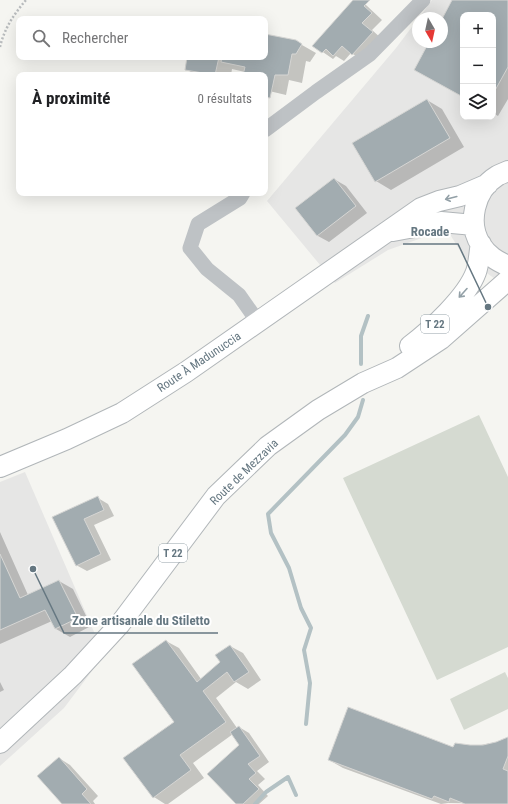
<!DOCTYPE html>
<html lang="fr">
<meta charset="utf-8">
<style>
body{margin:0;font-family:"Roboto Condensed",sans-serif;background:#f6f6f6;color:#202124}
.controls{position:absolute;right:12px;top:12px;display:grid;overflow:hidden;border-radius:8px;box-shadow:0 4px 16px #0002}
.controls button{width:36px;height:36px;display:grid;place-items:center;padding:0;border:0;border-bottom:1px solid #e0e0e0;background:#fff;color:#202124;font:20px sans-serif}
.compass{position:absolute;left:412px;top:12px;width:36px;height:36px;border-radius:50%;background:#fff;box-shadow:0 4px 16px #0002;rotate:171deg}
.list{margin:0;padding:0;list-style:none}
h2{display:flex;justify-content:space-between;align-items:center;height:52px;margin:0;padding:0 16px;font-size:17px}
h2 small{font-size:13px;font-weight:400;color:#757577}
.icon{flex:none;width:22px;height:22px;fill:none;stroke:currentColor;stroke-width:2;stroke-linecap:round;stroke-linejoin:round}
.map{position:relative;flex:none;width:508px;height:804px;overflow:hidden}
.search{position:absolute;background:#fff;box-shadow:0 4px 16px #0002;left:16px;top:16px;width:252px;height:44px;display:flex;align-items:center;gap:10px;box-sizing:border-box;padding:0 14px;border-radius:8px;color:#757577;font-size:15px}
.panel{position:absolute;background:#fff;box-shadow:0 4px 16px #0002;left:16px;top:72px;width:252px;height:124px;border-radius:8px}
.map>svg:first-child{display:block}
.built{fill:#e6e6e5;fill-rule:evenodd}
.green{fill:#d5dad1}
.shadow{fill:#0003}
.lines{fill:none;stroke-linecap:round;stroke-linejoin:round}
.stream{stroke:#b3c1c4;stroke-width:4}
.building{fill:#a2acb0;stroke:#d6d6d4}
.major-casing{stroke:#b1b6b9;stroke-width:22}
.path{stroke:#b8bbbd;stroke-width:2.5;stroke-dasharray:2 2;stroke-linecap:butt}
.minor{stroke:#bec2c5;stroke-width:15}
.major{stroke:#fff;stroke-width:20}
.oneway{stroke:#93a0a7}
.labels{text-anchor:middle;stroke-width:4;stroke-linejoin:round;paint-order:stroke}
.shield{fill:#fff;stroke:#93a0a7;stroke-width:1}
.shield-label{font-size:11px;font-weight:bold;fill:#657781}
.street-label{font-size:12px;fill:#657781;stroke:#fff}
.leader{fill:none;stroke:#657781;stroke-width:1.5}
.callout-dot{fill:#657781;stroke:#fff;stroke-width:1.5}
.callout-label{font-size:13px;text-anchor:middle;font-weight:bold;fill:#657781;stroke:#fff;stroke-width:4;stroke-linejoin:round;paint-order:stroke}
</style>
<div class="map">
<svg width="508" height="804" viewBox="0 0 508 804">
<rect width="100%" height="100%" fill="#f5f5f1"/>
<!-- built -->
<path class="built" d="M432,0h76v288l-44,-31 -13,-21 -18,-2 -45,16 -53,33 -68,-82 129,-153 22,-29v23h24v-24h-23zM463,15h30v102h-30z
M25,472l79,183 -40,53 -64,58v-284z"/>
<!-- green -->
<path class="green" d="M479,415l29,62v170l-71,33 -94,-202z
M505,672l3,6v31l-44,21 -14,-31z"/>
<!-- shadow -->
<path class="shadow" d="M354,0l12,5 16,15 -10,10 10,9 -19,21 -12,-7 -7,8 -8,-5 -3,3 -19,-13z
M478,0h30v99l-10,17 -5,-3v-98h-30v81l-33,-54h12v-21z
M174,17l12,2h-12z
M265,35l30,6 21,12 -6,9 -4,-1 -4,22 -13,-3 -3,15 -21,-5v-15h-21l1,-3 -13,-3 -1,6h-35l-10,-6 2,-9 -5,-3h82z
M427,100l15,9 22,38 -73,43 -15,-9z
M334,179l12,7 21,27 -38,29 -11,-6 -22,-28z
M98,498l10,6 6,12 -20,9 17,35 -24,11 -11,-6 -22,-47z
M0,532l28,63 31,-14 14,8 18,37 -21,11 -14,-8 -4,-8 -52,23z
M166,641l13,7 22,31 20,-17 9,-16 13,7 18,27 -13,9 -12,-7 -20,16 21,30 2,-1 10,6 20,29 -12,9 8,8 -7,6 10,11 -9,8h-22l4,-59 -8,-11 -40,29 11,15 -36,26h-3l-11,-7 21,-75z
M0,682l4,8 -4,2z
M508,738v66l-60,-1 -7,1 -98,-36 -14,-8 147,-14 25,-5z
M59,758l11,7 28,31 -5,5 2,3h-32z"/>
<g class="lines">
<!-- stream -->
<path class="stream" d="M361,364v-28l7,-20
M306,724l4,-41 -6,-33 7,-22 -10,-20 -12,-40 -18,-35 -3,-19 77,-79 13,-18 5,-17
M255,804l11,-12 22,-15 8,18"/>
</g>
<!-- building -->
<path class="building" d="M353,0h17l-6,6 8,7 -10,10 11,9 -21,23 -10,-9 -9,10 -7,-7 -4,4 -10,-7z
M452,0h56v67l-15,27v-79h-30v82l-49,-27 15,-28h13v-23z
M265,34l31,6 6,4 -6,10h-4l-4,21h-13l-5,23 -5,-1v-22h-22l2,-8 -24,-5 1,-5h43z
M187,57h32l-4,18 -30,-5z
M427,99l23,39 -75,44 -23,-39z
M334,178l22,28 -39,30 -22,-28z
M98,496l6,14 -20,9 17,35 -25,12 -24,-49z
M0,554l20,44 39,-18 19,38 -23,11 -10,-19 -45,20z
M166,640l31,42 23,-20 -5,-7 15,-10 19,27 -15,10 -7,-10 -24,19 23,31 -46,33 11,15 -38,28 -30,-40 51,-36 -42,-58z
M348,707l105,40 2,-4 15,2h13l13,-3 12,-5v19l-5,13 5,2v33h-43l-15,-6 -1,4 -15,-6 -2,3 -104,-39z
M239,726l21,30 -12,8 8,9 -7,6 10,10 -16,15h-7l-29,-30 32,-29 -9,-13z
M59,757l28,32 -5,5 9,10h-29l-25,-28z"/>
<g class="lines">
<!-- major casing -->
<g class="major-casing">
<path id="major" d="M508,171c-4,2 -8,3 -11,5 -23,14 -30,48 -16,69 7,11 16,16 27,21
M393,231l48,-9 33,3
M410,346c21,-16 57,-49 66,-74 3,-8 3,-19 5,-28
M0,467l67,-28 55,-26 64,-41 235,-164 18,-7 21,-5 28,-12
M0,743l73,-68 47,-51 96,-128 52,-50 50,-36 45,-27 34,-15 44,-29 67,-59"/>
</g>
<!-- path -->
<path class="path" d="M0,47c4,-18 14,-33 26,-47"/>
<!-- minor -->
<path class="minor" d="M265,130l51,-38 54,-38 53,-54
M243,193l-3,5 -42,26 -8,24 17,21 32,26 19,27"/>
<!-- major -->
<use href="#major" class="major"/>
</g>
<!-- one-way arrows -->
<defs><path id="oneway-shaft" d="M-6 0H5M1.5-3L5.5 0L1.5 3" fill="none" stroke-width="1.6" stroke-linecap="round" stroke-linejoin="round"/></defs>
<g class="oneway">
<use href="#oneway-shaft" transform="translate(451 198) rotate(166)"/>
<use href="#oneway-shaft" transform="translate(463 293) rotate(132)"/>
</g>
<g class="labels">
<!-- shield labels -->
<g class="shield">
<rect x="421" y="315" width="28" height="18" rx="3"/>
<rect x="159" y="544" width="28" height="18" rx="3"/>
</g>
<g class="shield-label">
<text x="435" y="328">T 22</text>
<text x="173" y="557">T 22</text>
</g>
<!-- street labels -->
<g class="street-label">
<text transform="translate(199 362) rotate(-34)" y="4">Route À Madunuccia</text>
<text transform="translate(244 472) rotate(-44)" y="4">Route de Mezzavia</text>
</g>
</g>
<!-- callouts -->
<path class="leader" d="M488 307L458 244H403M33 569L64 633H218"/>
<g class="callout-dot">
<circle cx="488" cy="307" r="4"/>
<circle cx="33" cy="569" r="4"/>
</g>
<g class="callout-label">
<text x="430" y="236">Rocade</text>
<text x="141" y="625">Zone artisanale du Stiletto</text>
</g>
</svg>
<div class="controls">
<button>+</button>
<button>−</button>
<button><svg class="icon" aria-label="layers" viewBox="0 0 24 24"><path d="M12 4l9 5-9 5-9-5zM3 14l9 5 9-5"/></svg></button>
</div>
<svg class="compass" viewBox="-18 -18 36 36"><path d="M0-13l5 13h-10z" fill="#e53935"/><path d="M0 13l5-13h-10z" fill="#757577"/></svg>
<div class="search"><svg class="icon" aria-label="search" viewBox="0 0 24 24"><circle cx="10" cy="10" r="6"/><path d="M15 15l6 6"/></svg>Rechercher</div>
<section class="panel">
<h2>À proximité<small>0 résultats</small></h2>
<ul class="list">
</ul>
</section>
</div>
